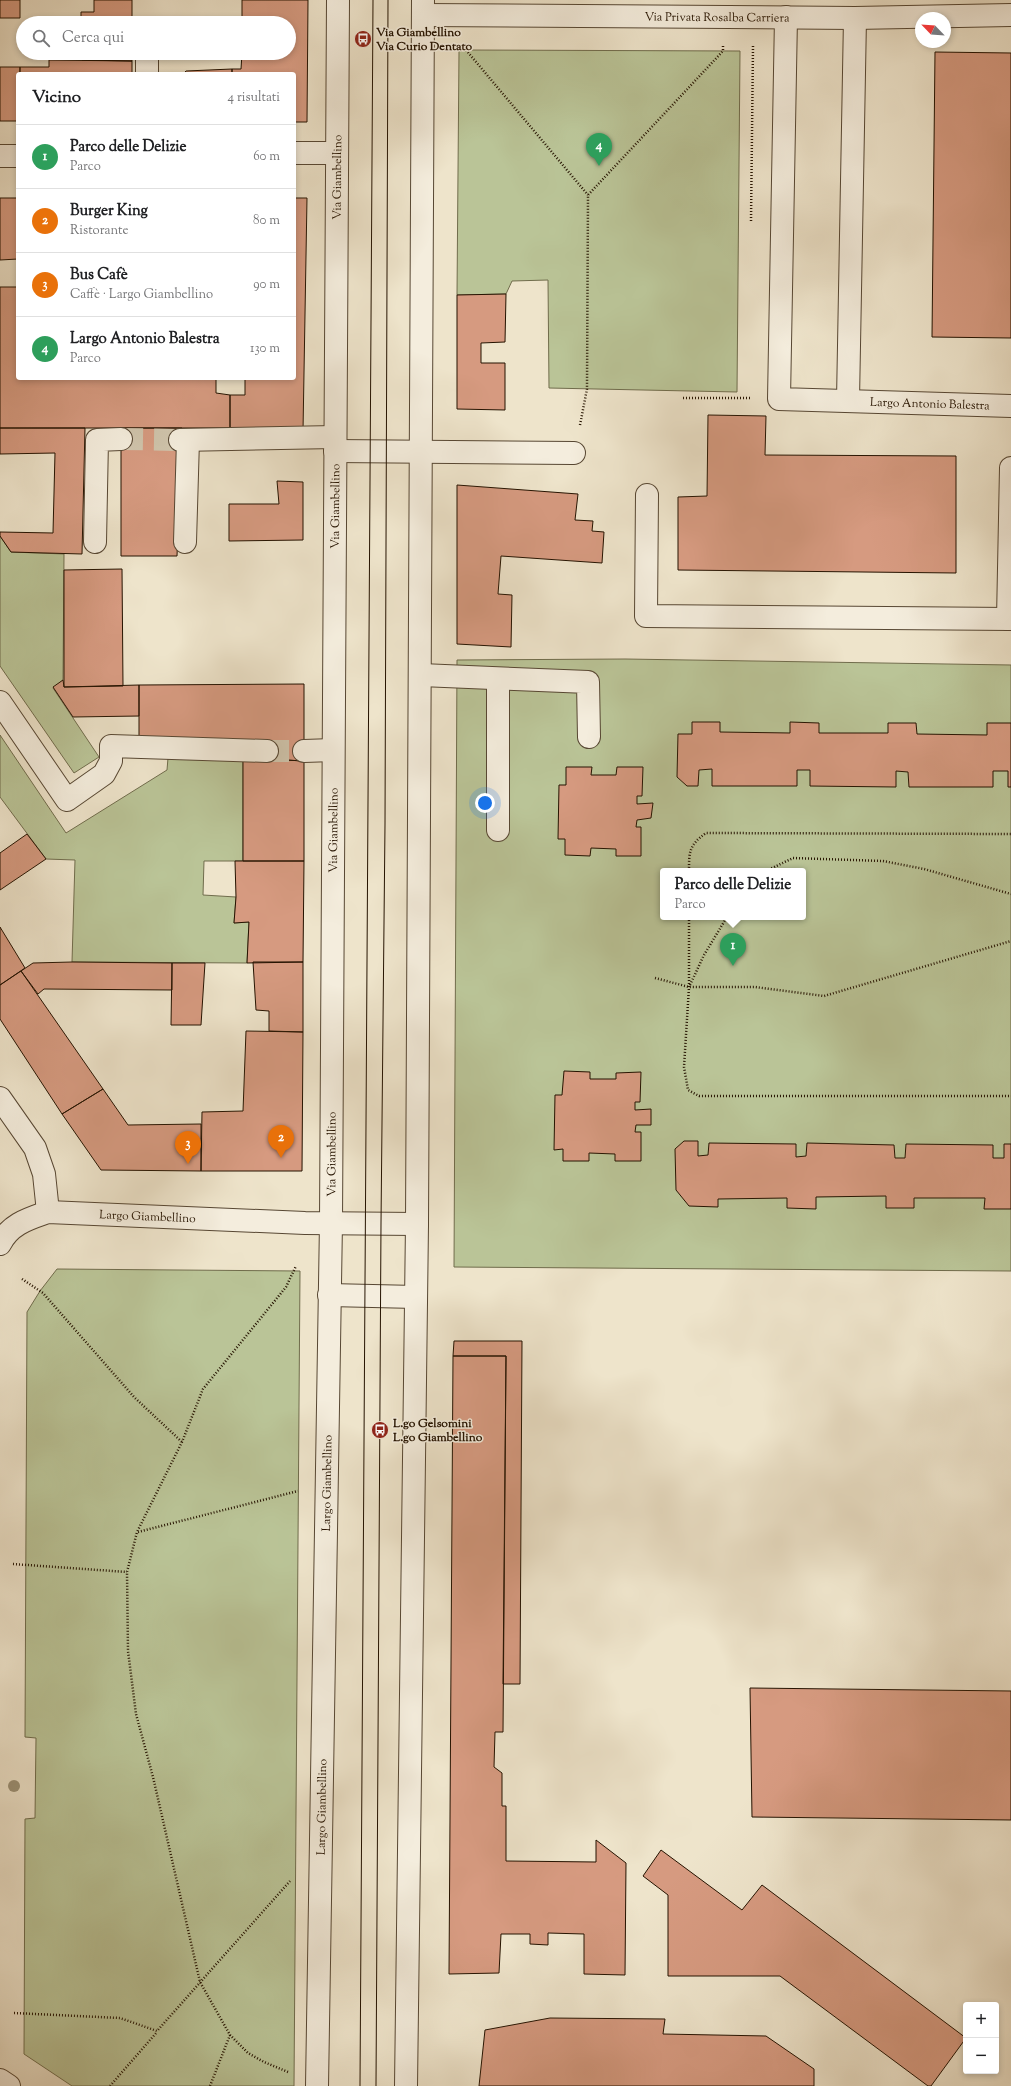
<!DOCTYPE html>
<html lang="it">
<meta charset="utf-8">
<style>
body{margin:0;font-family:"Sorts Mill Goudy",serif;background:#f6f6f6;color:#202124}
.controls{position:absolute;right:12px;bottom:12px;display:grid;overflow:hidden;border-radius:4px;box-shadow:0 2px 6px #0003}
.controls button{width:36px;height:36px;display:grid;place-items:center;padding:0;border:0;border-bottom:1px solid #e0e0e0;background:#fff;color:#202124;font:20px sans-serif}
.compass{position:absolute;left:915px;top:12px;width:36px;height:36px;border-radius:50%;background:#fff;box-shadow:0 2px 6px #0003;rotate:295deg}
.you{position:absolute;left:485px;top:803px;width:14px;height:14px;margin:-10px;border:3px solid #fff;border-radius:50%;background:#1a73e8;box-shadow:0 0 0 6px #1a73e833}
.badge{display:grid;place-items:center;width:26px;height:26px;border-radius:50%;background:#8f2418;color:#fff;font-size:13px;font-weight:700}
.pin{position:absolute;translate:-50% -33px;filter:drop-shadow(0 1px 2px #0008)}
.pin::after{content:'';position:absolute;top:21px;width:14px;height:12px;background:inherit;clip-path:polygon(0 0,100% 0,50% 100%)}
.popup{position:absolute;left:660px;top:868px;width:146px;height:52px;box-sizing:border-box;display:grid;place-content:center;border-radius:4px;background:#fff;filter:drop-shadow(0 1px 3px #0005);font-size:13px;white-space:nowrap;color:#757577}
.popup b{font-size:15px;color:#202124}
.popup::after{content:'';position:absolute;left:50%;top:100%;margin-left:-8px;border:8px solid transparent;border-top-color:#fff}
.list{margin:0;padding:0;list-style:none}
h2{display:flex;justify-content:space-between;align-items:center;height:52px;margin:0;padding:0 16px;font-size:17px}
h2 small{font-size:13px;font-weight:400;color:#757577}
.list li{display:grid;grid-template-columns:26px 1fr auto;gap:12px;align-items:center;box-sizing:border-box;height:64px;padding:0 16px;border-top:1px solid #e0e0e0}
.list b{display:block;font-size:15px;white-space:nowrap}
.list p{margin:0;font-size:13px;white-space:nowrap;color:#757577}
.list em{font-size:13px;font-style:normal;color:#757577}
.icon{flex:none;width:22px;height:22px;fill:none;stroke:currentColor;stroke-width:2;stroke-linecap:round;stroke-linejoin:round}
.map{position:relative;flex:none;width:1011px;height:2086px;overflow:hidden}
.search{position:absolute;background:#fff;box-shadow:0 2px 6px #0003;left:16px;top:16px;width:280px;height:44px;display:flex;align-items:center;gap:10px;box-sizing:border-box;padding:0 14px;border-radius:22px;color:#757577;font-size:15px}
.panel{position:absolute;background:#fff;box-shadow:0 2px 6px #0003;left:16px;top:72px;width:280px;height:308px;border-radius:4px}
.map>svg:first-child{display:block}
.green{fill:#bac497;stroke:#706c4c;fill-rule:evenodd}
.building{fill:#d69a80;stroke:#251300}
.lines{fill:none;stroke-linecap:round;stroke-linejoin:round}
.minor-tunnel{stroke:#d0c5ad;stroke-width:22;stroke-dasharray:22 11;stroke-linecap:butt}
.minor-casing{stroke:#574733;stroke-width:24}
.path{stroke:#251300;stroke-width:2.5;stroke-dasharray:1 2;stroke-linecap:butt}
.minor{stroke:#f4eddd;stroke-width:22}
.tram{stroke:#251300;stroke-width:1}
.tree{fill:#9c9378}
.labels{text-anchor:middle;stroke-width:3;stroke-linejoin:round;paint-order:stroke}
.street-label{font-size:12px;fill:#251300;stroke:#f4eddd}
.poi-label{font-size:12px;font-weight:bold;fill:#251300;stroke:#f4eddd;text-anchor:start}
</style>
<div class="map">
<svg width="1011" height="2086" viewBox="0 0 1011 2086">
<rect width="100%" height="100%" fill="#eee4cb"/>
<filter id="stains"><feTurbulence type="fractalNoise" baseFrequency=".005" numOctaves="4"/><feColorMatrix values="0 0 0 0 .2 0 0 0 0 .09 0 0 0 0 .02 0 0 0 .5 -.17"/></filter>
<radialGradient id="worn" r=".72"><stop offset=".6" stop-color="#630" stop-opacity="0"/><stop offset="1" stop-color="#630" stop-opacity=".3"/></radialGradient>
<!-- green -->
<path class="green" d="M466,50l274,1 -3,341 -188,-4 -1,-108 -36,1 -6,13 -49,1 2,-244z
M0,536l11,16 53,2 -1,126 -10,8 46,69 -25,16 -74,-107z
M625,659l386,6v606l-557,-4 3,-607zM663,871h140v46h-140z
M0,735l66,98 101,-63 1,-12 75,3v100h-39l-1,34 33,2 -2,26 15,-1 -2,41 -175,-1 3,-102 -29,-1 -46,-62z
M57,1269l243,2 -6,815h-222l-48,-32 1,-235 10,-1 1,-80 -11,-1 2,-425 13,-21z"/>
<!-- building -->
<path class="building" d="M0,0h20v18h-20z
M94,0h38v23h-51v-11h13z
M242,0h66l-1,122h-13v-48h-62v-5h9l1,-16h47v-30h-47z
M935,52l76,1v285l-79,-1z
M82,53h50v8l-50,-1z
M49,60l83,1v13h-112v-7h29z
M0,67h20l-2,54h-18z
M232,69v5h-49l3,-3z
M0,198h18v61l-18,1z
M294,198h13l-4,233 -73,-3v-33h15v-17h49z
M0,287h18v91h198v15l14,2v33h-230z
M506,294l-1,48 -24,1v20h24v47l-48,-1v-114z
M708,415l58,1 -1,39 191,1v117l-278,-3v-73l29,-1z
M0,428h85l-3,126 -71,-2 -11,-16v-4l53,1 2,-80 -55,1z
M121,428h61l-5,128h-56z
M277,481l26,1v58l-74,1v-37h50z
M457,485l121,9 -3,26 18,1 -1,10 12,1 -2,31 -101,-7 -3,38 14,1 -1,52 -54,-3z
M122,569l1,117 -59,1v-117z
M63,680l1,7 75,-2v31l-66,1 -20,-30z
M304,684v77l-37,-2 -128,-18v-56z
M692,722h28v10l70,1v-11l29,1v10h69v-10h28l1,11 70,1v-12h24v64h-3v-16h-15v16h-84l-1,-15 -12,-1v16l-86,-1v-16h-13v16h-85v-17l-13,1 -1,16h-11l-10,-9 1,-43h14z
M267,759l37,2v100h-61v-100z
M566,767h26l-1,8h25l1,-8h26l-1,29h-5v8l16,-1 -2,15 -14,2 -1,7h5v29h-25v-7l-25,-1 -1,8 -25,-1v-16h-7l1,-54h7z
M27,834l19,25 -46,31v-37z
M235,861h69l-1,101 -56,1 2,-41 -15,1 2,-26z
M0,927l25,41 -25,17z
M72,962l100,1v27l-128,-1 -6,5 -17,-23 12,-8z
M253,962h50v70l-34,-1v-20l-13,-1z
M172,963h33l-4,62h-30z
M21,971l82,118 -41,25 -62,-95v-34z
M246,1031l57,1 -1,139h-101l1,-59 41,-1z
M564,1071l26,1v7h26v-6l25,-1 -1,30h-5v8l16,-1v16h-15l-1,7h6v29h-26v-7l-26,-1v8h-26v-12l-9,1 1,-55h7z
M103,1089l25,36 73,-1v47l-100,-1 -39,-56z
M684,1141h14v15l10,-1 1,-12 87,1v13l10,-1 1,-13 87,2 1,13h10l1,-14 87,1v13h11v-14h7v65h-27l1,-11h-71v10h-28v-12l-70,1v12l-29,-1v-10l-69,1v8l-29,-1 -13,-16 -1,-41z
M454,1341h68l-2,343h-17l3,-328h-53z
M453,1356h53l-3,376h-8l-1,35 8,6v33h4v55l90,1v-22l30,23 -1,112 -41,-1v-40l-36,-1v12l-18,-1v-10h-29l-2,39 -50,1z
M750,1688l261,3v129l-259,-3z
M661,1850l81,60 20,-25 204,153 -35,48h-3l-148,-110h-112v-81l-25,-19z
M550,2018l115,1 -2,15 103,2 48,33v17h-335l6,-56z"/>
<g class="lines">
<!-- minor-tunnel -->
<path class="minor-tunnel" d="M121,439l59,1
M267,751h37"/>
<!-- minor casing -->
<g class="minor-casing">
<g id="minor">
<path id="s1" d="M423,15l432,3 156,-3"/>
<path id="s2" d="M786,17l-7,382 232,7"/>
<path d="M147,74v-21"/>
<path d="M294,153h42"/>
<path d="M0,156h18"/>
<path d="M848,400l7,-382"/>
<path d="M180,440l155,-3"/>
<path d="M335,451l239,2"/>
<path d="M647,495l-1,121 365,3"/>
<path d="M95,542l2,-102 24,-1"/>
<path d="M185,542l3,-102"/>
<path d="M1008,619l3,-151"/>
<path d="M421,675l167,7 1,55"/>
<path d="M0,702l67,98 37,-26 7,-13v-15l156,5"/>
<path d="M304,751l29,-1"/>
<path d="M498,830v-151"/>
<path d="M0,1098l35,50 9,26 4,38"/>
<path id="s3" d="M0,1244c10,-20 28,-25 48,-32l257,11 112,1"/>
<path d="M329,1295l87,2"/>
<path d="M0,2080l9,6"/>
<path id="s4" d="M317,2086l14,-864 7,-1222"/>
<path d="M406,2086l11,-862 6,-1224"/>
</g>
</g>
<!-- path -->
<path class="path" d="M465,44l1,6 122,145
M751,221l2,-175
M683,398h68
M580,425l7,-36 1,-194 135,-144v-5
M689,871c0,-19 0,-26 17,-38l305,1
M766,871l27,-13 90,3 41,8 87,25
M689,917v70l-5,80 4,23 11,6h312
M655,978l34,9h66l69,9 187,-55
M690,985l14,-30 23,-38
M22,1279l21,14 91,104 48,45
M138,1532l160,-41
M13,1564l114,8
M14,2013l106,5 37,13 133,-150
M288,2072l-24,-10 -16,-9 -18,-18 -30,-53 -47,-205 -17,-63 -8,-63 -1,-79 10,-40 45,-90 21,-53 83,-102 10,-21
M110,2086l47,-54
M210,2086l20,-51"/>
<!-- minor -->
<use href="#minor" class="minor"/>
<!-- tram -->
<path class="tram" d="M360,2086l13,-2086
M376,2086l5,-863 4,-399 3,-824"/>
</g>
<!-- trees -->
<circle class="tree" cx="14" cy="1786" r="6"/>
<!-- icons -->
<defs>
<g id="bus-disc" transform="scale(0.9)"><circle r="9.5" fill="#8f2418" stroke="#f4eddd"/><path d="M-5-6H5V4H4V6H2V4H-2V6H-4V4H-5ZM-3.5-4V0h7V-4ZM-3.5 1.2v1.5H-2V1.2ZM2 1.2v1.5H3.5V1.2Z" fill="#fff"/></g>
</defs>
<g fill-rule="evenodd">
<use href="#bus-disc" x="363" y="39"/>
<use href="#bus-disc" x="380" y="1430"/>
</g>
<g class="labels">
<!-- street labels -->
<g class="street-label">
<text dy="4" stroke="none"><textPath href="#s1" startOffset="294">Via Privata Rosalba Carriera</textPath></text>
<text dy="4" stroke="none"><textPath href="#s4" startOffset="1909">Via Giambellino</textPath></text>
<text dy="4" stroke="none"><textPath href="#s2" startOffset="533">Largo Antonio Balestra</textPath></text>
<text dy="4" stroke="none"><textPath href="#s4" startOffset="1580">Via Giambellino</textPath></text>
<text dy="4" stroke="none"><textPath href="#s4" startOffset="1256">Via Giambellino</textPath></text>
<text dy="4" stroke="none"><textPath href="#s4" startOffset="932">Via Giambellino</textPath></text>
<text dy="4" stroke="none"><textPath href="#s3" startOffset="159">Largo Giambellino</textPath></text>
<text dy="4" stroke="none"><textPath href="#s4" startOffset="603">Largo Giambellino</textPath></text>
<text dy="4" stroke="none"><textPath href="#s4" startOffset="279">Largo Giambellino</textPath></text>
</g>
<!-- poi labels -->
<g class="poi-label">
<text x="376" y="36">Via Giambellino<tspan x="376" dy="14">Via Curio Dentato</tspan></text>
<text x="393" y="1427">L.go Gelsomini<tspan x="393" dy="14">L.go Giambellino</tspan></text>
</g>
</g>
<rect width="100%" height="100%" filter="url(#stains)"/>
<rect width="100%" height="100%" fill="url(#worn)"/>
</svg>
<div class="controls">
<button>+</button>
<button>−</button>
</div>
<svg class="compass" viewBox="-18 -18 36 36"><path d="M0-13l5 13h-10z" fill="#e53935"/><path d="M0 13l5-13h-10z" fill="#757577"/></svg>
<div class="you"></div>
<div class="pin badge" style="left:733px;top:966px;background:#2e9e5b">1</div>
<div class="popup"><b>Parco delle Delizie</b>Parco</div>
<div class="pin badge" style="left:281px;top:1158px;background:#e8710a">2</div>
<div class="pin badge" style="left:188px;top:1164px;background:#e8710a">3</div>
<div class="pin badge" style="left:599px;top:166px;background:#2e9e5b">4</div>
<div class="search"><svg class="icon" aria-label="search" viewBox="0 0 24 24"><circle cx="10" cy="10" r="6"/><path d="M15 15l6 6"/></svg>Cerca qui</div>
<section class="panel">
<h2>Vicino<small>4 risultati</small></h2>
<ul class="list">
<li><span class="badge" style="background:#2e9e5b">1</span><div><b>Parco delle Delizie</b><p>Parco</p></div><em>60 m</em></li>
<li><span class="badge" style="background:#e8710a">2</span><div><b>Burger King</b><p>Ristorante</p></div><em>80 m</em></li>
<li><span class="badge" style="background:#e8710a">3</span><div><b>Bus Cafè</b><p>Caffè · Largo Giambellino</p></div><em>90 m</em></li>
<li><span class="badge" style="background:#2e9e5b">4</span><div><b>Largo Antonio Balestra</b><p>Parco</p></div><em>130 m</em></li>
</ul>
</section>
</div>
